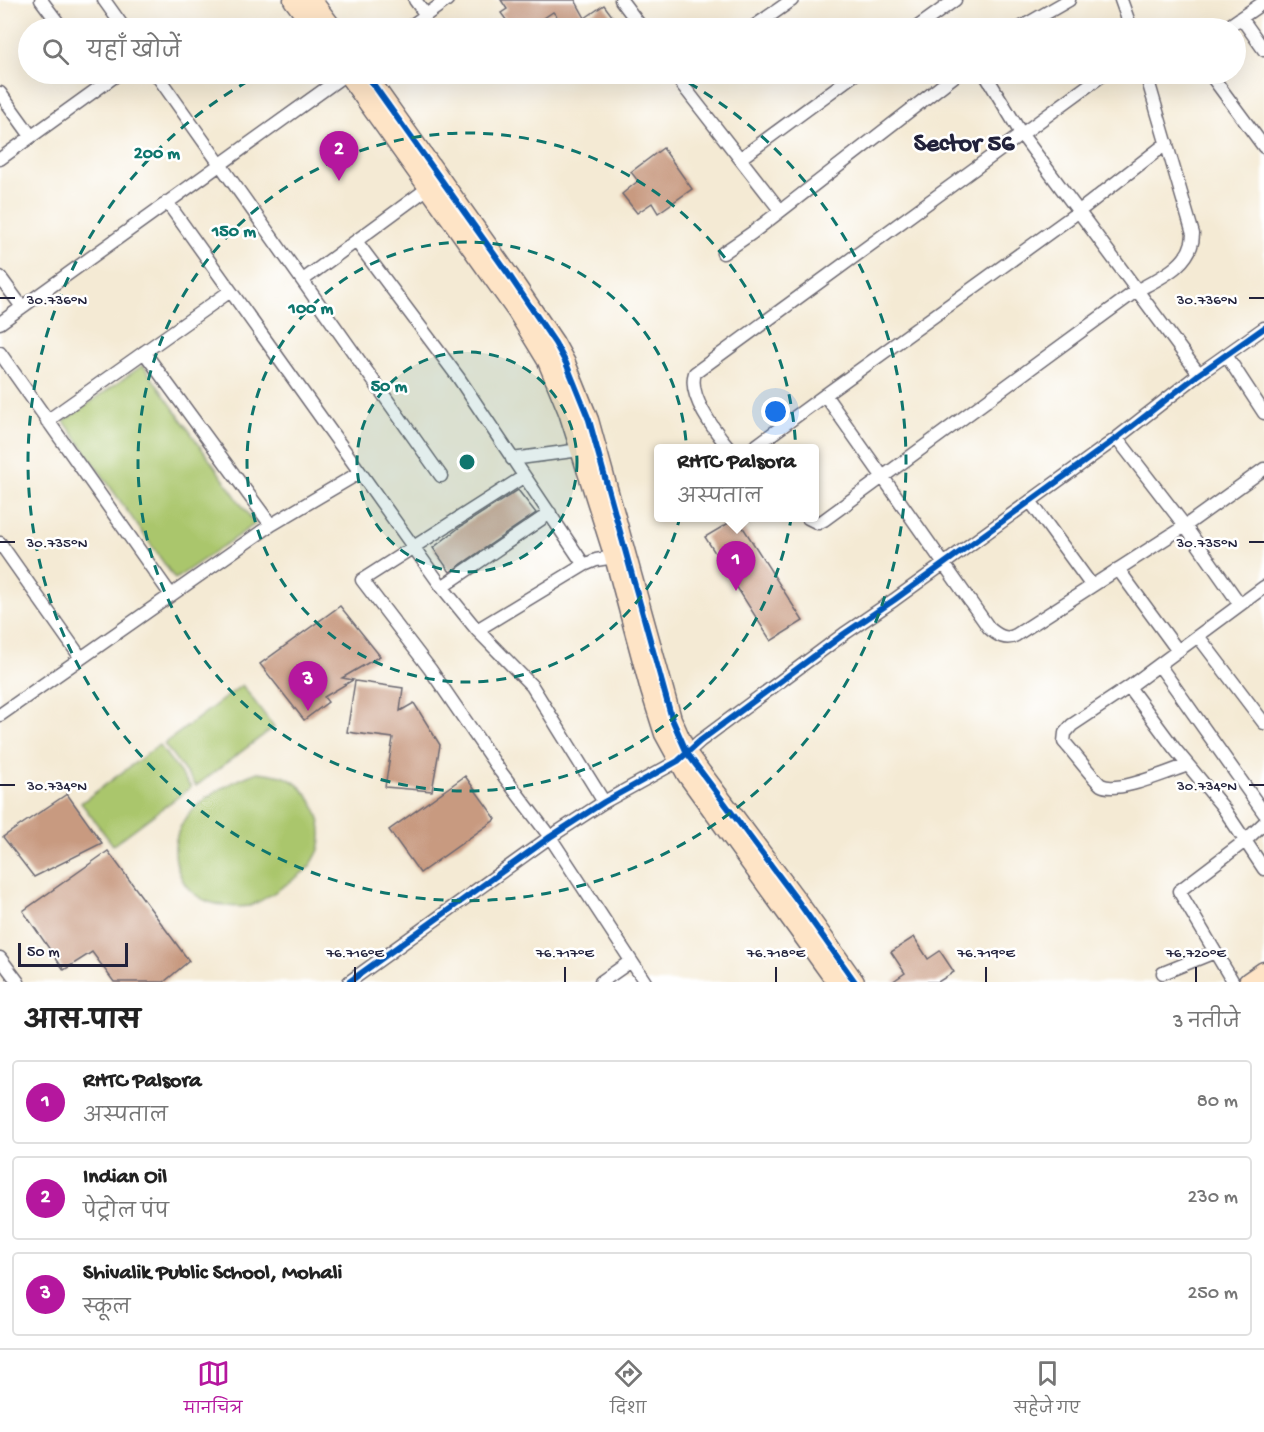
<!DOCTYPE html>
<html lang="hi">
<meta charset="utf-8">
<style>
body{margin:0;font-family:"Gochi Hand","Playpen Sans Deva",sans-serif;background:#f6f6f6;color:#222}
.scale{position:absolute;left:18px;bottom:15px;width:110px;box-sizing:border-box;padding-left:6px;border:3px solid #22223b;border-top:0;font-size:16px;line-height:21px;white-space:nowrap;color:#22223b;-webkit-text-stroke:4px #fff;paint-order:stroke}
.you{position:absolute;left:776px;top:412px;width:21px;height:21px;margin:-15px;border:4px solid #fff;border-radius:50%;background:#1a73e8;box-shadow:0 0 0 9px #1a73e833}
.badge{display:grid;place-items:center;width:39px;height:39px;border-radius:50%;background:#b5179e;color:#fff;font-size:20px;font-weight:700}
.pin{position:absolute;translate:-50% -50px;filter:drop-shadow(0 2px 3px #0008)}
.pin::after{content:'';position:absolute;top:32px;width:21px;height:18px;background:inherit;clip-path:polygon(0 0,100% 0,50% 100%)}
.popup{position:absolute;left:654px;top:444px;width:165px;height:78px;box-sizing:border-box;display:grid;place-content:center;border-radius:6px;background:#fff;filter:drop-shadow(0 2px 4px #0005);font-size:20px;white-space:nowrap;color:#767676}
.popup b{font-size:22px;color:#222}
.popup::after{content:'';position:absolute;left:50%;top:100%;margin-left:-12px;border:12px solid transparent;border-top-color:#fff}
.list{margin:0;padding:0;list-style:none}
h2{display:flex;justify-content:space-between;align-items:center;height:78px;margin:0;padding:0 24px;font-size:26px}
h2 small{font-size:20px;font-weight:400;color:#767676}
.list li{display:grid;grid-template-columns:39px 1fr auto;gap:18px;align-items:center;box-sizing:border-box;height:84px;margin:0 12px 12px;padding:0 12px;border:2px solid #e0e0e0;border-radius:6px}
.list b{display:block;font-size:22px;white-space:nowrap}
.list p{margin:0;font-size:20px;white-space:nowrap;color:#767676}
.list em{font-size:20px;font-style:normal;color:#767676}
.icon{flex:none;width:33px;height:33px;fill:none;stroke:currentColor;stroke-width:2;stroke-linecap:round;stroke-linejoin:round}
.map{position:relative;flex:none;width:1264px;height:982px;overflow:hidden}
.search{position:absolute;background:#fff;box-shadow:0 6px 24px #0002;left:18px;right:18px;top:18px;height:66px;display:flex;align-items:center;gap:15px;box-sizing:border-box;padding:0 21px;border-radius:33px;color:#767676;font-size:22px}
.sheet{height:366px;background:#fff}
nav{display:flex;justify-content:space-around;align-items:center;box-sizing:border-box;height:84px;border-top:2px solid #e0e0e0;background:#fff;font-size:16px;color:#767676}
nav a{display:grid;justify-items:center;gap:3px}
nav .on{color:#b5179e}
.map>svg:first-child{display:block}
.green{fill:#aac66c;stroke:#667454;stroke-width:1.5}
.building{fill:#c89a80}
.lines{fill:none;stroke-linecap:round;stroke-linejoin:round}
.street-casing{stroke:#6c6871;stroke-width:15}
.secondary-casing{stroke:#6c6871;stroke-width:21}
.street{stroke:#fff;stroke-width:12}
.secondary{stroke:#fee4c6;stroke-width:18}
.cycleway-casing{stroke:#fff;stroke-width:10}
.cycleway{stroke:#0057b8;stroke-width:6}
.ticks{fill:none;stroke:#22223b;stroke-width:2}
.ring{fill:none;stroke:#0f766e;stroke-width:3;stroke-dasharray:10 8}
.labels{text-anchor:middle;stroke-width:5;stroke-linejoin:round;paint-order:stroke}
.district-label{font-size:26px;font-weight:bold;fill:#22223b;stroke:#fff}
.ticks-label{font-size:15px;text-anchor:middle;fill:#22223b;stroke:#fff;stroke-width:5;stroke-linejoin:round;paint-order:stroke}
.centre{fill:#0f766e;stroke:#fff;stroke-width:3}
.ring-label{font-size:18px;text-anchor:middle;font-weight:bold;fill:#0f766e;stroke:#fff;stroke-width:5;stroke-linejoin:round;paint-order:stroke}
</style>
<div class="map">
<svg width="1264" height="982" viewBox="0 0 1264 982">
<rect width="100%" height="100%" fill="#fff"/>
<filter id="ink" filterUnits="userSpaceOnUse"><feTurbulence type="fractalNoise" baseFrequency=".0167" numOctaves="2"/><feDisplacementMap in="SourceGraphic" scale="12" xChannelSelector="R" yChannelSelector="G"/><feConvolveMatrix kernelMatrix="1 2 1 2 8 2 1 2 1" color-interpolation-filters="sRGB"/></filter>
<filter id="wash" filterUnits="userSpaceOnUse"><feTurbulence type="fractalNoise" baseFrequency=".008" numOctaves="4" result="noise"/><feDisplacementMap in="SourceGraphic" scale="24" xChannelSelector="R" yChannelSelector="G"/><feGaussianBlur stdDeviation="1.35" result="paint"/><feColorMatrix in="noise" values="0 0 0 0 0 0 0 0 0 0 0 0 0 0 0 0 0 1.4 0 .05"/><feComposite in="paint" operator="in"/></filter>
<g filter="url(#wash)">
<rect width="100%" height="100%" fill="#f4ead4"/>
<!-- green -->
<path class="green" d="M143,365l112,159 -80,55 -111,-158z
M242,685l32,42 -78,59 -32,-42z
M159,745l32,42 -78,58 -32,-42z
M258,772c8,1 19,2 27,5 26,12 42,45 34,73 -2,4 -6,12 -9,16 -7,8 -51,38 -61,40 -14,2 -27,0 -40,-4 -18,-7 -27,-18 -32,-36 -13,-51 40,-79 81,-94z"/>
<g id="blocks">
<!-- building -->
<path class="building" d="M501,0h74l10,18 19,-13 17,23h-54l-14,-16 -24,16h-17l-11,-15 6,-4z
M663,148l29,41 -34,24 -6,-10 -15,10 -15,-19 16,-13 -7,-9z
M518,490l18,23 -86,59 -17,-24 27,-21z
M737,518l66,103 -32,20 -66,-104z
M340,606l40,50 -38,22 11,2 -29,17 4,5 -24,18 -44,-56z
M355,681l48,7 -3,23 14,-8 26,42 -8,46 -47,-4 8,-49 -46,-6z
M465,776l31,43 -76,54 -31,-43z
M67,794l35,49 -68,34 -31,-40z
M108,851l81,110 -25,21h-50l-22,-30 -28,18 -41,-59z
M914,937l14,22 12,-8 14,21 -16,10h-46l13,-9 -14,-21z"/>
</g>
</g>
<g filter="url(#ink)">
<use href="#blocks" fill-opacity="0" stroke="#6c6871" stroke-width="1.5"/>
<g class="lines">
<!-- street casing -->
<g class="street-casing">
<path id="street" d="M41,0l21,28
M104,0l20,28
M415,0l11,15
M621,0l21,28
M1121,0l10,28
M1242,19l22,31
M408,28l39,-28
M752,28l40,-28
M916,28l39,-28
M1020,28l49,-28
M1226,28l38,-26
M95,74l8,10
M156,74l285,402
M674,74l106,136
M985,74l37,61 177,239
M1210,74l54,73
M0,93l31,43
M741,158l114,-84
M0,159l118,-85
M167,202l275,385 35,43 55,56 72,116
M356,241l102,136 126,188
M723,253l29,-20 205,-159
M0,277l22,30
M303,280l125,-92
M0,323l346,-249
M144,352l127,173
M0,353l171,242
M1226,355l38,58
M825,395l164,233c8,7 17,13 27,7l169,-109 79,-57
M47,421l182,-129
M1117,438l68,88 54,77
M729,448c-14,-17 -42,-52 -34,-75l409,-299
M753,448l72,-53 253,-183 89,-69
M512,459l68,-9
M523,477l-161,103 68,89 70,102 50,66 95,145
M1030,501l62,85
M808,518l10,5 6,-3 312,-229c24,-13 57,-27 57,-57l-47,-160
M0,543l81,115
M1118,569l60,82
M442,587l108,-74
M477,630l107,-65 12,-5 18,-3
M1198,636l66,87
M1159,665l105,148
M1129,687l45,61 48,58 42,63
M0,715l271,-190 88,-52
M1188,765c-19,6 -70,29 -87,20 -6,-4 -30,-36 -37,-43l1,-9 7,-8 57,-38 135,-100
M0,958l18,24
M1163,973l52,-21
M349,982l201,-145 54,-35 74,-41 22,-20 144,-107 50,-34 223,-162 82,-64 65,-46
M601,982l30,-21
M1233,982l-54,-91 66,-50 19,-18"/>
</g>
<!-- secondary casing -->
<g class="secondary-casing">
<path id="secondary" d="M293,0l21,28
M312,0l21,28
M347,74l170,238 30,49 21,51 46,145 36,133 14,44 22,40 150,208
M366,74l143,201 46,68 11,20 23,57 83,299 15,34 110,147 58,82
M1248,982l16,-11"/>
</g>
<!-- street -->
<use href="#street" class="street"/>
<!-- secondary -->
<use href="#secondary" class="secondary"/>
<!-- cycleway casing -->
<g class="cycleway-casing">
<path id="cycleway" d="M366,74l143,201 46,68 11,20 23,57 83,299 15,34 110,147 58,82
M349,982l201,-145 54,-35 74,-41 22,-20 144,-107 50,-34 223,-162 82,-64 65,-46"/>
</g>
<!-- cycleway -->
<use href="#cycleway" class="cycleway"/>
</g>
</g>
<!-- ticks -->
<path class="ticks" d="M0,298h15M1249,298h15M0,542h15M1249,542h15M0,785h15M1249,785h15M355,967v15M565,967v15M776,967v15M986,967v15M1196,967v15"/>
<!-- distance rings -->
<circle cx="467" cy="462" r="110" fill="#0f766e" fill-opacity=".12"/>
<g class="ring">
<circle cx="467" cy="462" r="110"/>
<circle cx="467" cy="462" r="220"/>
<circle cx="467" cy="462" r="329"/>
<path d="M398 28A439 439 0 0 1 536 28M673 74A439 439 0 1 1 261 74"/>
</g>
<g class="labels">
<!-- district labels -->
<g class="district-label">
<text x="964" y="150">Sector 56</text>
</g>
</g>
<g class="ticks-label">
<text x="57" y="304">30.736°N</text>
<text x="1207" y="304">30.736°N</text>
<text x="57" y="547">30.735°N</text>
<text x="1207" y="547">30.735°N</text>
<text x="57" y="790">30.734°N</text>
<text x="1207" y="790">30.734°N</text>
<text x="355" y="957">76.716°E</text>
<text x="565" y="957">76.717°E</text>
<text x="776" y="957">76.718°E</text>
<text x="986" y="957">76.719°E</text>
<text x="1196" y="957">76.720°E</text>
</g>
<circle cx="467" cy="462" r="9" class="centre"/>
<g class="ring-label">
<text x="157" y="158">200 m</text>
<text x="234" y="236">150 m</text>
<text x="311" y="313">100 m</text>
<text x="389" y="391">50 m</text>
</g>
</svg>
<div class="scale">50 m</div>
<div class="you"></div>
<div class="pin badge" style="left:736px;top:591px">1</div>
<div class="popup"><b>RHTC Palsora</b>अस्पताल</div>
<div class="pin badge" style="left:339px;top:181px">2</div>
<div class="pin badge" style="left:308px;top:711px">3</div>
<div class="search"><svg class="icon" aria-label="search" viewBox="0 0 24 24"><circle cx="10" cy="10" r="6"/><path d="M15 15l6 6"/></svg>यहाँ खोजें</div>
</div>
<section class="sheet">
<h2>आस-पास<small>3 नतीजे</small></h2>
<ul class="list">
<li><span class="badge">1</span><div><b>RHTC Palsora</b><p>अस्पताल</p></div><em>80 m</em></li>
<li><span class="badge">2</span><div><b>Indian Oil</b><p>पेट्रोल पंप</p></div><em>230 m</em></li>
<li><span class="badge">3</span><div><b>Shivalik Public School, Mohali</b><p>स्कूल</p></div><em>250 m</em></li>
</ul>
</section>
<nav>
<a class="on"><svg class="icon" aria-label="map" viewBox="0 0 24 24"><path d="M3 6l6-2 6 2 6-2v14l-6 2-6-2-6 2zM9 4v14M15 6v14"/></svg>मानचित्र</a>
<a><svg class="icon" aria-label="directions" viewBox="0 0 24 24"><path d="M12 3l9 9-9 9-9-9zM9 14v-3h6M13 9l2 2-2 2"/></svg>दिशा</a>
<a><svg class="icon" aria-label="saved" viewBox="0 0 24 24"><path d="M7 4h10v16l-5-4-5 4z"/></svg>सहेजे गए</a>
</nav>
